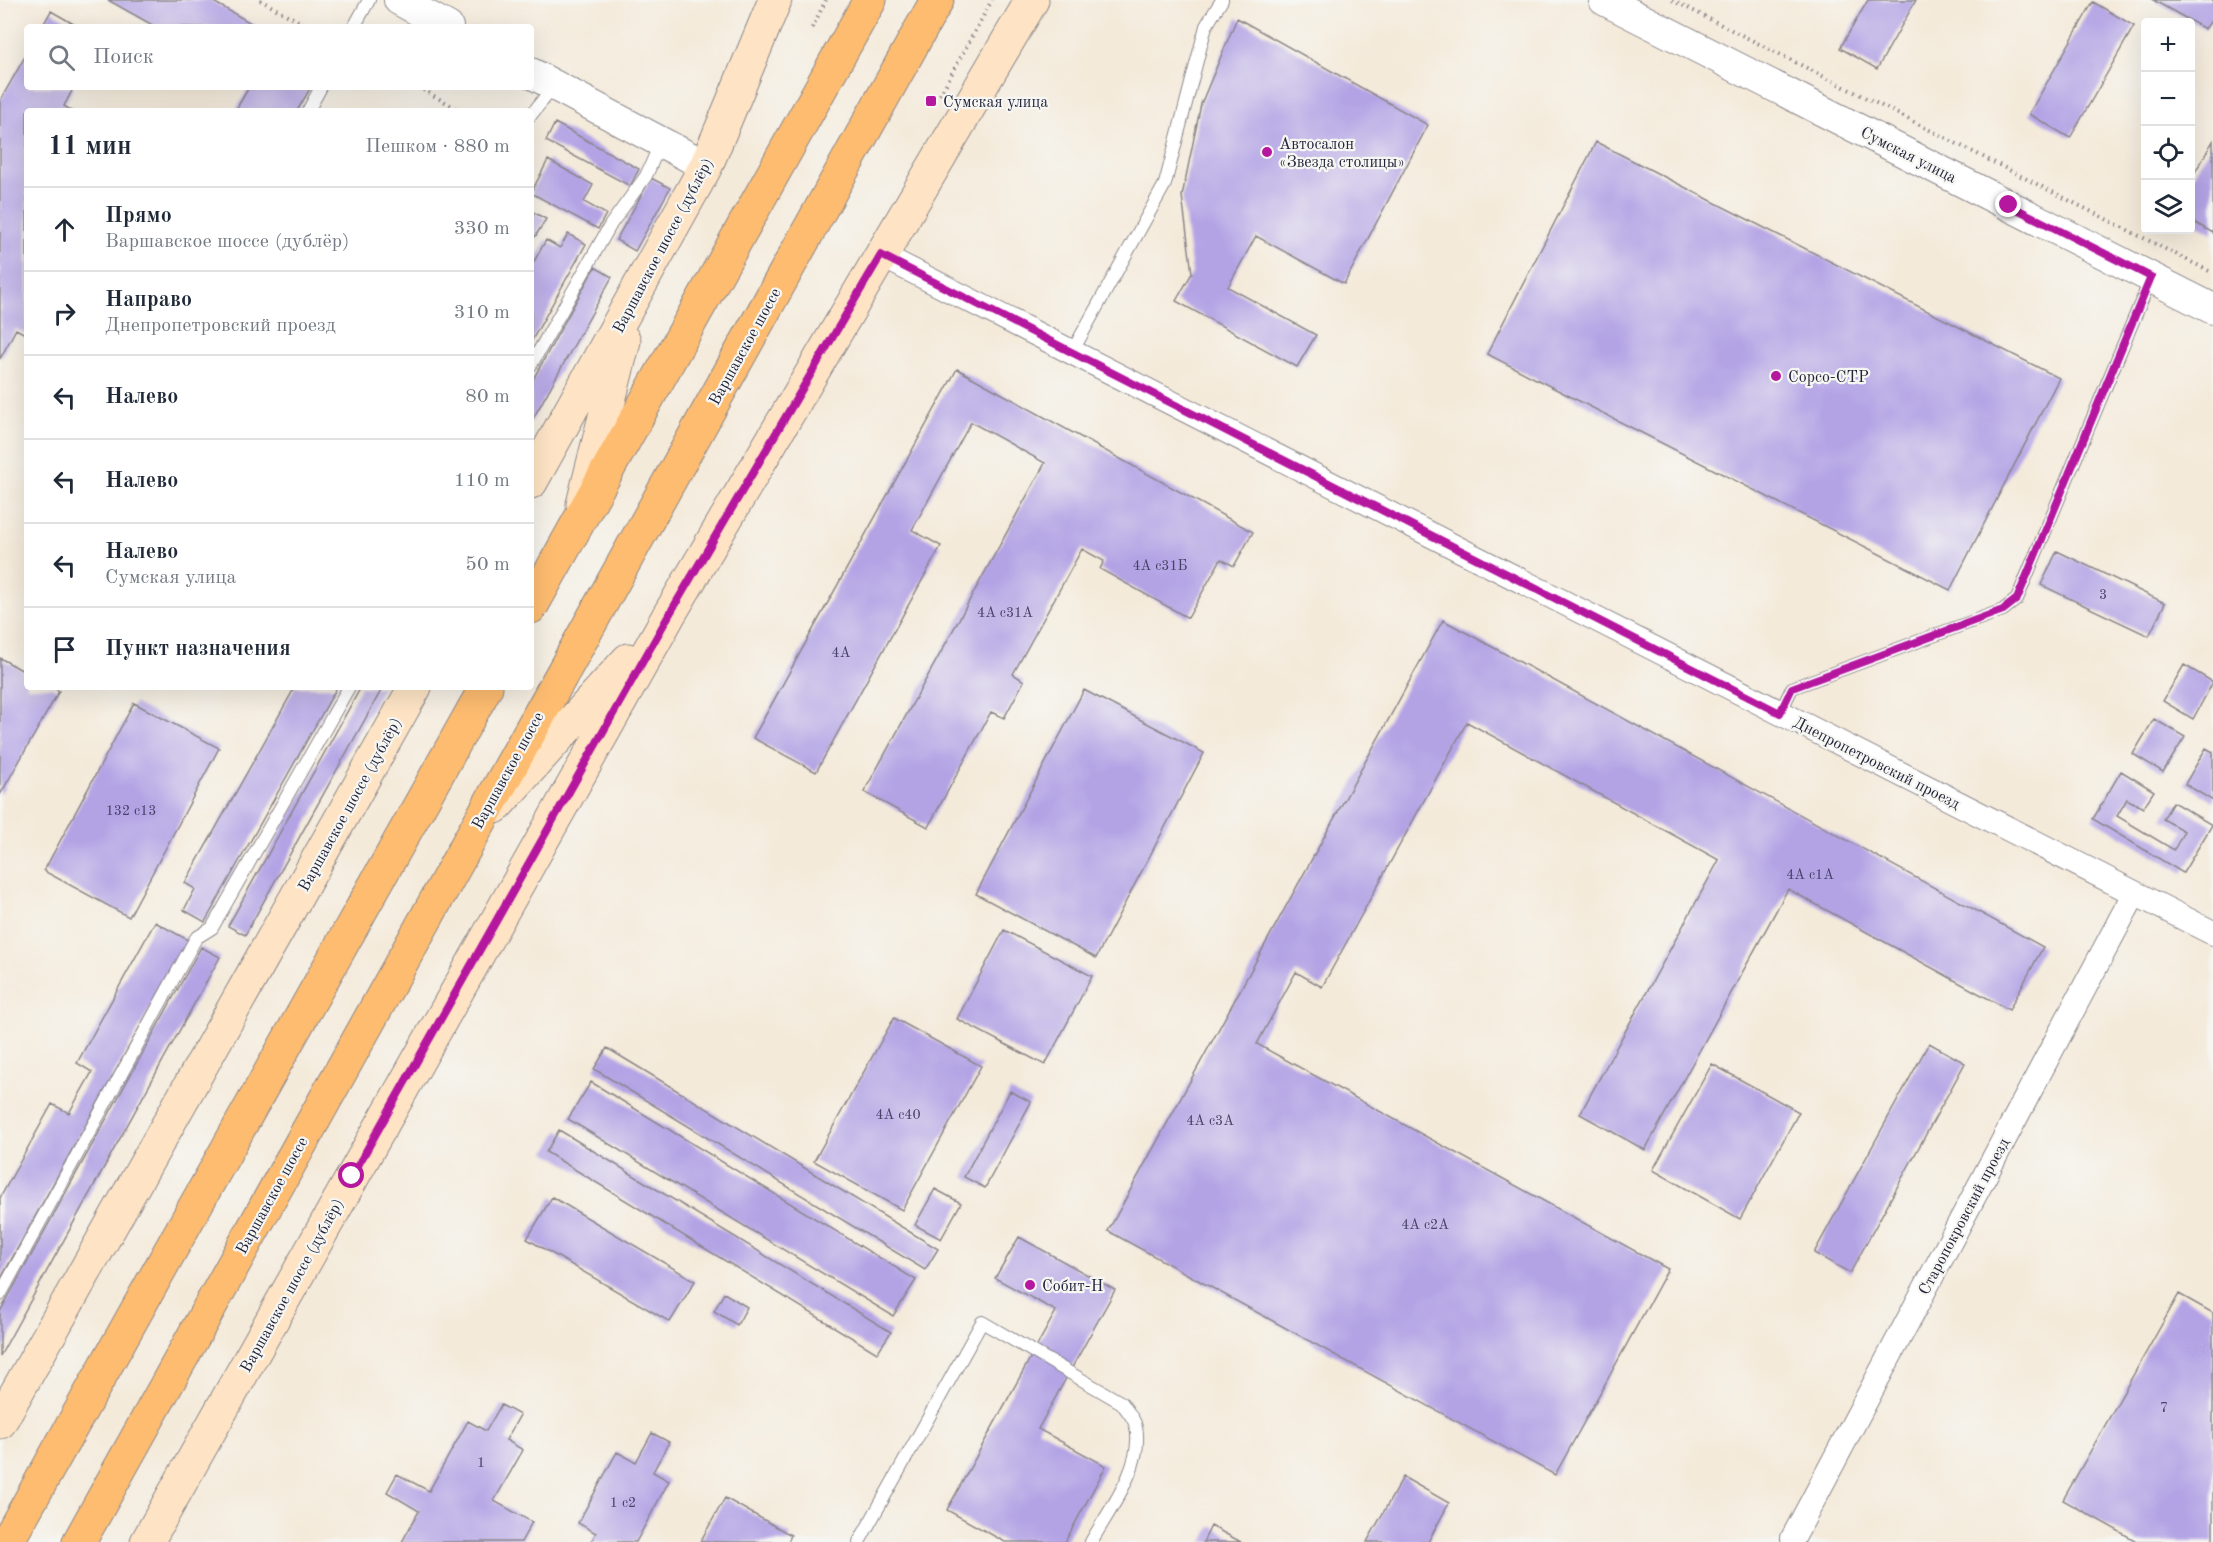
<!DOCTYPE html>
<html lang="ru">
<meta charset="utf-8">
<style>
body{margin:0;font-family:"Old Standard TT",serif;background:#f2f2f3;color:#1f2937}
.controls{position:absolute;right:18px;top:18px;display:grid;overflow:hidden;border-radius:6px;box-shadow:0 6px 24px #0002}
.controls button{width:54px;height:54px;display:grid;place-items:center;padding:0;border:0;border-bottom:2px solid #e0e1e3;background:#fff;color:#1f2937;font:30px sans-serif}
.stop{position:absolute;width:18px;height:18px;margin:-14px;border:4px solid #b5179e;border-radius:50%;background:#fff}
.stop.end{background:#b5179e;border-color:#fff;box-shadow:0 2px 6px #0008}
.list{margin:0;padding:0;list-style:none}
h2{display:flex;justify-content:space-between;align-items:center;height:78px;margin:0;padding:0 24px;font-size:26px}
h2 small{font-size:20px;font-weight:400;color:#747a83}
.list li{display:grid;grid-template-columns:39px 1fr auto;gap:18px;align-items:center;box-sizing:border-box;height:84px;padding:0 24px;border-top:2px solid #e0e1e3}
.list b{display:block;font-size:22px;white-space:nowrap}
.list p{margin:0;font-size:20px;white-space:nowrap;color:#747a83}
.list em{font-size:20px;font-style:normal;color:#747a83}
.icon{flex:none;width:33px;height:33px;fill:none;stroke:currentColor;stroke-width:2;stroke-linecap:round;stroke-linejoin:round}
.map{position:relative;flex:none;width:2213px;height:1542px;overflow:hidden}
.search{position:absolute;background:#fff;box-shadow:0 6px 24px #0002;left:24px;top:24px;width:510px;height:66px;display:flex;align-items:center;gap:15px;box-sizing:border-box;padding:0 21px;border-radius:6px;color:#747a83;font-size:22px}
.panel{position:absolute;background:#fff;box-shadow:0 6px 24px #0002;left:24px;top:108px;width:510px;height:582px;border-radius:6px}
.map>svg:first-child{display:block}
.building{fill:#b3a3e5}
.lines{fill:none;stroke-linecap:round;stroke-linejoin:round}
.service-casing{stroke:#8b868a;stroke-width:14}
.minor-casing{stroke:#8b868a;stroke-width:26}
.tertiary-casing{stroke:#8b868a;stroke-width:32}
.secondary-casing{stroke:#8b868a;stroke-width:35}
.primary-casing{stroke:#8b868a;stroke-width:35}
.path{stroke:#8b868a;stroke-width:4;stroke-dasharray:1.5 4.5;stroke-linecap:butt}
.service{stroke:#fff;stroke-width:12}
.minor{stroke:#fff;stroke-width:24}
.tertiary{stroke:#fff;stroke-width:30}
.secondary{stroke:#fee4c5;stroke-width:33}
.primary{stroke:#fdbc6f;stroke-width:33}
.route{stroke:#b5179e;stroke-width:8}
.poi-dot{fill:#b5179e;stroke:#f6f6f2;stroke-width:2}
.labels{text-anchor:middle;stroke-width:4.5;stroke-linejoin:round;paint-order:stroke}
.number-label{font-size:14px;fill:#464266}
.poi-label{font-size:16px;fill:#22223b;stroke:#f6f6f2;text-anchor:start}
.street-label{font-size:16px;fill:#22223b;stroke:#f6f6f2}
</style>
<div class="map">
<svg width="2213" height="1542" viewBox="0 0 2213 1542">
<rect width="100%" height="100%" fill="#f6f6f2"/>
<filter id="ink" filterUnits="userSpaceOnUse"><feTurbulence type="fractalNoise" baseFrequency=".0167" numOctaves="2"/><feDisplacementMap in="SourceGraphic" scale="12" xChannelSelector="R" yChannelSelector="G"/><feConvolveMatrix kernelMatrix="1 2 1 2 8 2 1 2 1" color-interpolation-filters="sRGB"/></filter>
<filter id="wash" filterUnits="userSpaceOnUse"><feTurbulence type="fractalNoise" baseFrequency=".008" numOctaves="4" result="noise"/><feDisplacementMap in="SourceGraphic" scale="24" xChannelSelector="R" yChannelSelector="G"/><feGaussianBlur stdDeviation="1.35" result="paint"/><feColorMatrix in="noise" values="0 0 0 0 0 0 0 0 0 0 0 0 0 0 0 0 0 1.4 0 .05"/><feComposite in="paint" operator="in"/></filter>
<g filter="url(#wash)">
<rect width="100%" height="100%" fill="#f4eada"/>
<g id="blocks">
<!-- building -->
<path class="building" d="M108,0h102l48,27h-102z
M1868,0h48l-39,69 -37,-21z
M2153,0h60v18l-8,11z
M2093,2l41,24 -64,112 -41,-24z
M51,11l28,16h-37z
M1237,18l191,107 -84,159 -88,-48 -28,51 88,48 -19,32 -121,-66 16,-28 -10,-77 19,-92z
M27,53v34h47l-10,19 8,5h-45v224l-11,-6 -16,30v-258z
M249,87h62l-14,24h-62z
M555,123l84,46 -9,17 -84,-45z
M2213,141v92l-23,-13v-39z
M1596,142l463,236 -109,212 -463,-236z
M548,160l45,25 -9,17 22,12 -8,15 -67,-36z
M651,178l19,10 -35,63 -19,-11z
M531,211l15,8 -11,18 -4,-2z
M568,234l18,10 -55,98v-75l15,-27 14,8z
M595,267l17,10 -81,145v-39z
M957,369l296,163 -19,34 -13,-7 -33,59 -88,-49 4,-8 -22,-12 -69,125 11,7 -20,37 -13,-6 -63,115 -64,-35 181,-329 -74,-41 -59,108 29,16 -125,226 -63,-34z
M2057,551l108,52 -16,33 -108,-51z
M1443,620l600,327 -34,63 -221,-121 -143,261 -65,-36 139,-254 -252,-138 -145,265 -26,-15 -39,72 411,225 -113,206 -447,-244z
M0,658l27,15v14h25l7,4 -59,104z
M2184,665l29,17 -20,37 -30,-18z
M295,687h42l-132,235 -21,-12 11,-21 -10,-6z
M361,687h22l-138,248 -17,-9z
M1084,690l120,63 -108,205 -120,-64z
M134,703l85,45 -90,169 -85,-46z
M2154,719l31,18 -22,35 -30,-18z
M2206,748l7,4v49l-28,-17z
M2121,771l33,20 -11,17 -16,-9 -10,17 57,34 10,-19 -21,-12 10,-17 39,23 -29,48 -90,-54z
M155,922l33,18 -188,340v-82l52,-94 17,9 23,-41 -15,-9z
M1004,930l88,46 -47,89 -88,-46z
M201,947l19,10 -220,399v-44z
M894,1018l87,48 -79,144 -88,-49z
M1929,1043l36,20 -115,210 -36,-20z
M607,1048l331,201 -13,21 -331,-201z
M1712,1064l87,48 -59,107 -87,-49z
M591,1082l325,198 -23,36 -325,-197z
M1010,1091l21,11 -46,86 -21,-11z
M559,1130l332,202 -14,21 -331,-201z
M935,1189l26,14 -20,36 -26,-14z
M552,1197l143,84 -25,41 -143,-83z
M1019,1237l96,53 -77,139 68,37 -41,76h-60l-58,-32 109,-199 -61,-33z
M724,1293l23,14 -10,18 -23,-14z
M2179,1294l34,19v229h-75l-75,-42z
M501,1405l19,10 -14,25 17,10 -29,51 38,21 -11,20h-119l17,-31 -32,-19 10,-18 32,17 39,-70 18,10z
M652,1433l17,9 -16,30 16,9 -33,61h-45l5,-9 -18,-10 39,-71 19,10z
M1403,1477l46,26 -21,39h-61z
M725,1498l66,37 -3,7h-88z
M1211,1526l30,16h-38z"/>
</g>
</g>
<g filter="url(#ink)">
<use href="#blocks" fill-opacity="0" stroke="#8b868a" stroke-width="1.5"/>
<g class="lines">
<!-- service casing -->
<g class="service-casing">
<path id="service" d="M354,27l15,-27
M308,111l13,-24
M531,115l23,-29
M1072,352l93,-168 41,-158 16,-26
M531,365l80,-141 35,-48 15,-34
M1780,713l12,-25 211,-78 14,-11 134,-321
M0,1295l196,-357 16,-10 137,-241
M859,1542l123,-220 140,81c4,7 13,16 14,24 8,39 -27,83 -45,115"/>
</g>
<!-- minor casing -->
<g class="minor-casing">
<path id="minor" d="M881,255l1332,678
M1793,1538l341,-644"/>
</g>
<!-- tertiary casing -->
<g class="tertiary-casing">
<path id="tertiary" d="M399,0l49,27
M1604,0l609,309
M531,73l175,93"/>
</g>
<!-- secondary casing -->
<g class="secondary-casing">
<path id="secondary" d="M531,482l175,-316 69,-166
M583,504l41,-163
M495,807l133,-147
M0,1422l415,-735
M147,1542l522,-927 363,-615"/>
</g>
<!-- primary casing -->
<g class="primary-casing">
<path id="primary" d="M531,607l339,-607
M7,1542l479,-855
M79,1542l858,-1542"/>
</g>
<!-- path -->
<path class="path" d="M260,0l49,27
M1672,0l541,273
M812,28l14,-28
M418,87l43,24
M940,95l52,-95"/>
<!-- service -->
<use href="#service" class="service"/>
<!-- minor -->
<use href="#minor" class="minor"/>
<!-- tertiary -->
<use href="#tertiary" class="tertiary"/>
<!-- secondary -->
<use href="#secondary" class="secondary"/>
<!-- primary -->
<use href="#primary" class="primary"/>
</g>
</g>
<g class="lines" filter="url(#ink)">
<!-- route -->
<path class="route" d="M352,1176l317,-561 212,-360 899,458 12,-25 211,-78 14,-11 134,-322 -142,-72"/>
</g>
<!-- markers -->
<g class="poi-dot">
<rect x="925" y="95" width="12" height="12" rx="3"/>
<circle cx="1267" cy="152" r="6"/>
<circle cx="1776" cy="376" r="6"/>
<circle cx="1030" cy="1285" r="6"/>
</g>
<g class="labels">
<!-- number labels -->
<g class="number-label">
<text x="1160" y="570">4А с31Б</text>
<text x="2103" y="599">3</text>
<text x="1005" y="617">4А с31А</text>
<text x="841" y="657">4А</text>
<text x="131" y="815">132 с13</text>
<text x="1810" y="879">4А с1А</text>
<text x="898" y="1119">4А с40</text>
<text x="1210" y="1125">4А с3А</text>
<text x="1425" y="1229">4А с2А</text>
<text x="2164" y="1412">7</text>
<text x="481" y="1467">1</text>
<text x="623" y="1507">1 с2</text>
</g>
<!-- poi labels -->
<g class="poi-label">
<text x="943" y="107">Сумская улица</text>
<text x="1279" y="149">Автосалон<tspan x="1279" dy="18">«Звезда столицы»</tspan></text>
<text x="1788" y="382">Сорсо-СТР</text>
<text x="1042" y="1291">Собит-Н</text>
</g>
<!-- street labels -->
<g class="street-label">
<text transform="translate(1909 154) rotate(27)" y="6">Сумская улица</text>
<text transform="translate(662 245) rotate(-62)" y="6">Варшавское шоссе (дублёр)</text>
<text transform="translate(744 346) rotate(-61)" y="6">Варшавское шоссе</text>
<text transform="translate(1877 762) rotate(27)" y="6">Днепропетровский проезд</text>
<text transform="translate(507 770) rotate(-61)" y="6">Варшавское шоссе</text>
<text transform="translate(349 804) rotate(-61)" y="6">Варшавское шоссе (дублёр)</text>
<text transform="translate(271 1195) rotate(-61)" y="6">Варшавское шоссе</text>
<text transform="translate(1963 1216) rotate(-62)" y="6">Старопокровский проезд</text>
<text transform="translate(291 1285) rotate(-61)" y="6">Варшавское шоссе (дублёр)</text>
</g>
</g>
</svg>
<div class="controls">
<button>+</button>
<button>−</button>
<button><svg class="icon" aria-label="locate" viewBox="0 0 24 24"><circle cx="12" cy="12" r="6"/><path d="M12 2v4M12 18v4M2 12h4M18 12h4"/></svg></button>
<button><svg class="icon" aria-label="layers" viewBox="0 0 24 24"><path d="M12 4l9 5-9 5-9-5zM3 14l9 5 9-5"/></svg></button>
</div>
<div class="stop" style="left:352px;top:1176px"></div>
<div class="stop end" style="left:2009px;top:205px"></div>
<div class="search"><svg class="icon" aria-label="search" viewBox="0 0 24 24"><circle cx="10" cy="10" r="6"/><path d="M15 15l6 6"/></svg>Поиск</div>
<section class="panel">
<h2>11 мин<small>Пешком · 880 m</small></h2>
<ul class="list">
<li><svg class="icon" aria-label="ahead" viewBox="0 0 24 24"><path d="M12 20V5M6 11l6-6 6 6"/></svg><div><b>Прямо</b><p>Варшавское шоссе (дублёр)</p></div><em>330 m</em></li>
<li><svg class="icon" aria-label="right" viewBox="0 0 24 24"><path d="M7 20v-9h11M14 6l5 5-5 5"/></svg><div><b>Направо</b><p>Днепропетровский проезд</p></div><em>310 m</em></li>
<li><svg class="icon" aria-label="left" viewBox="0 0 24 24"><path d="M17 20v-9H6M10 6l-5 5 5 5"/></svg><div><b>Налево</b></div><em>80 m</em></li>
<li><svg class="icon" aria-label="left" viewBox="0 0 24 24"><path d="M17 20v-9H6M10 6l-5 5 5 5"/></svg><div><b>Налево</b></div><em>110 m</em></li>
<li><svg class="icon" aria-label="left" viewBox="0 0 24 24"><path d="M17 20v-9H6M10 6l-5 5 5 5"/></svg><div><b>Налево</b><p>Сумская улица</p></div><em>50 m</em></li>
<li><svg class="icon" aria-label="arrive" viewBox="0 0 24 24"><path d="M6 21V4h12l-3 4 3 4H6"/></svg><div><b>Пункт назначения</b></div></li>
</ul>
</section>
</div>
